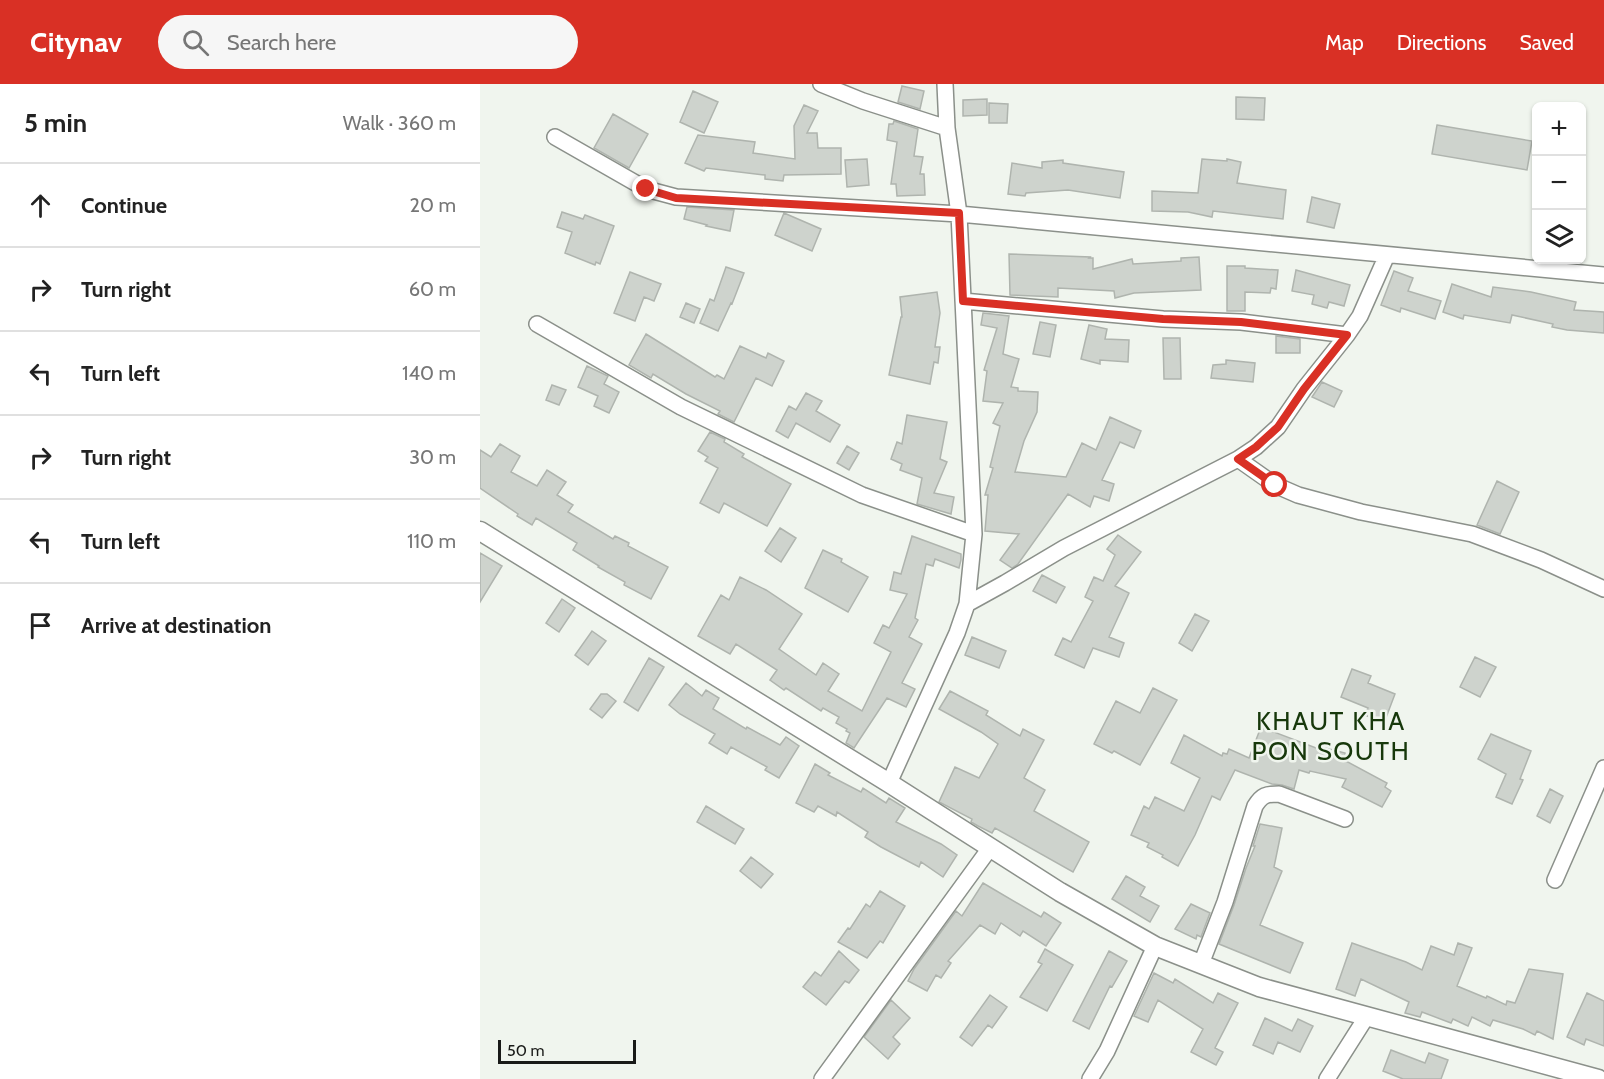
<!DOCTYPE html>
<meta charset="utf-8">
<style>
body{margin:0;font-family:Cabin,sans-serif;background:#f6f6f6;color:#222}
.controls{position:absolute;right:18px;top:18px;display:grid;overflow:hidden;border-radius:9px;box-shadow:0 2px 4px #0004}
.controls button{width:54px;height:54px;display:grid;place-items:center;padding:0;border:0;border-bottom:2px solid #e0e0e0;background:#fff;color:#222;font:30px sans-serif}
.scale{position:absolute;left:18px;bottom:15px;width:138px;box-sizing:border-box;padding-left:6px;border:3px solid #191a18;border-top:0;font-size:16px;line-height:21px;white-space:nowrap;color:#191a18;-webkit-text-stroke:4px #f0f5ee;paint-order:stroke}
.stop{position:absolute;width:18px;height:18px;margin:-14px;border:4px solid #d93025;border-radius:50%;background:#fff}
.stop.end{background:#d93025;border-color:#fff;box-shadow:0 2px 6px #0008}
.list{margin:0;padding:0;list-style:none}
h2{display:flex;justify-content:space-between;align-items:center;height:78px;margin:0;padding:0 24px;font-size:26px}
h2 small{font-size:20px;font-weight:400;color:#767676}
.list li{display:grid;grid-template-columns:39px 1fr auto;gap:18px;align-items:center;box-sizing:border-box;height:84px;padding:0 24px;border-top:2px solid #e0e0e0}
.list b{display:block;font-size:22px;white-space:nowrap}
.list em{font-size:20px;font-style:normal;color:#767676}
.icon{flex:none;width:33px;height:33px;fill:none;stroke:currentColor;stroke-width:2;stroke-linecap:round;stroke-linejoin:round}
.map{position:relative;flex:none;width:1124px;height:995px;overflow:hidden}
header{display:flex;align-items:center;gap:36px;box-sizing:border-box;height:84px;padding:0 30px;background:#d93025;color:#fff}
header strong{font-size:28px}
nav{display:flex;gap:33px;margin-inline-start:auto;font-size:21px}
.search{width:420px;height:54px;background:#f6f6f6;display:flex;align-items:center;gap:15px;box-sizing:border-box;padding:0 21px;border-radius:33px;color:#767676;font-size:22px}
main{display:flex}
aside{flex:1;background:#fff}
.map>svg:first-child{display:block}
.building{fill:#ced3cd;stroke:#afb4ae;stroke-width:1.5}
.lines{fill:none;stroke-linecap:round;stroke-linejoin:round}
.minor-casing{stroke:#8b908a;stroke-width:18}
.tertiary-casing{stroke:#8b908a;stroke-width:21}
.minor{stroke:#fff;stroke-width:15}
.tertiary{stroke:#fff;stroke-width:18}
.route{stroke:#d93025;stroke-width:8}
.labels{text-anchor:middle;stroke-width:5;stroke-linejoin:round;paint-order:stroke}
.quarter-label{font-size:26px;letter-spacing:1.5px;fill:#17380b;stroke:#f0f5ee}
</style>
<header>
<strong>Citynav</strong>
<div class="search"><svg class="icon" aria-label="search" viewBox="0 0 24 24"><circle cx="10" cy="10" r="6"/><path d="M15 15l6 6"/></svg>Search here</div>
<nav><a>Map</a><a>Directions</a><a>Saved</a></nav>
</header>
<main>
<aside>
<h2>5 min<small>Walk · 360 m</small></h2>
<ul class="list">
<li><svg class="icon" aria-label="ahead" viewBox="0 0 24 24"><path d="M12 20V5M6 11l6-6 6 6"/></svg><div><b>Continue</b></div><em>20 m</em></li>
<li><svg class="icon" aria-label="right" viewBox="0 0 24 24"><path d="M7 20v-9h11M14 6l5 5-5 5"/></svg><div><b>Turn right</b></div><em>60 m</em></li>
<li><svg class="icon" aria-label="left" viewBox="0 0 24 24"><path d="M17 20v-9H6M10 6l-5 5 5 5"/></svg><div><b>Turn left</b></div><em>140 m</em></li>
<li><svg class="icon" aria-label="right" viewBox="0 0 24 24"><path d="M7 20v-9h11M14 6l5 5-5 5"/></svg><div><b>Turn right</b></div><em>30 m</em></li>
<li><svg class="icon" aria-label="left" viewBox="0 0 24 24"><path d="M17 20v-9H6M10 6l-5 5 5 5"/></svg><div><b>Turn left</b></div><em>110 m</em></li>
<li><svg class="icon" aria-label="arrive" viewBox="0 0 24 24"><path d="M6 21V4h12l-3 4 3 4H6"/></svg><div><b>Arrive at destination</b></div></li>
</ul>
</aside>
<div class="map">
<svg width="1124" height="995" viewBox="0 0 1124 995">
<rect width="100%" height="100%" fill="#f0f5ee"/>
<!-- building -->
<path class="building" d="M422,2l22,5 -4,18 -22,-7z
M213,7l25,11 -14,31 -24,-11z
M756,13l29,1 -1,22 -28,-1z
M507,15v16l-24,1v-16z
M509,19l19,1 -1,19h-18z
M324,21l14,6 -11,22h10l1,15h23v26l-57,1 -1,6 -18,-2v-4l-59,-7 -2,3 -19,-8 13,-28 57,7 -2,11 42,6 -1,-33z
M133,30l35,20 -19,34 -35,-20z
M414,37l24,8 -4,27 9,1 -3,17h4l1,21 -28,1 -1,-12h-5l6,-42 -10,-2 2,-16h4z
M957,41l95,16 -5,29 -95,-16z
M387,75l2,26 -22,2 -2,-27z
M722,75l25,2v-2l14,3 -4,21 49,7 -3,29 -70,-8 -1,6 -24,-5 -36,-1v-20l46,2z
M583,76v3l61,9 -4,26 -52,-8 -42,3 -1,3 -17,-2 4,-31 30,5v-6z
M832,113l28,7 -6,24 -27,-6z
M207,123l47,3 -4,21 -24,-5 1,-1 -23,-6z
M82,128l21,7 2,-4 29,11 -14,38 -4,-2 -1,3 -30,-12 7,-21 -15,-5z
M304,129l37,16 -9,22 -37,-16z
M529,170l81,3 -1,1h4v11l39,-10 1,5 48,-3v-3l18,-1 2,33 -67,3 -19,5 -1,-7 -56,-3v9l-48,-2z
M747,182h18v2l33,2 -2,19 -5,-1 -1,5 -25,-1v19h-18z
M246,183l18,6 -12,31 -1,-1 -13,28 -18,-8 10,-24 4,2z
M816,186l54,15 -6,21 -15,-4 -2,6 -15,-4 2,-9 -22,-4z
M914,187l19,7 -5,13 33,10 -6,18 -34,-11 -1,4 -19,-7z
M150,188l31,12 -7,17 -10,-4 -9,24 -21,-8z
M972,200l39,13 2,-10 38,5 45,10 -2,8 30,2v21l-37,-3 -15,-3 1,-3 -41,-9 -2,8 -46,-8 -1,4 -20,-7z
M457,208l3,21 -5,34h5l-2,16 -4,-1 -4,22 -41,-9 12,-58h1l-2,-20z
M206,219l14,6 -6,14 -14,-6z
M503,229l26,3 -6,38 16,5 -8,28 7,1v3l20,1 -1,20 -13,29 -9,31 51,5 16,-34 14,7 14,-33 31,14 -7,17 -14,-6 -18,38 12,4 -5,17 -15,-5 -4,11 -22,-13 -50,70 -6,4 -12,-8 19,-26 -34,-3 3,-36h-3l8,-27 -3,-1 10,-41 -7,-3 10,-20 -20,-2 4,-30 -3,-1 13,-42 -16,-3z
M560,238l16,3 -6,32 -17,-3z
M609,241l18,4 -2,10 24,1 -1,22 -28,-2v4l-19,-5z
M166,250l69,43 2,-2 7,4 16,-33 26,12 2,-5 16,8 -12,25 -16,-8 -22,44 -16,-8 2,-3 -34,-17 -33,-20 -2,4 -22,-13z
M796,252l24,3v14h-24z
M683,254h17l1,41h-17z
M746,276l29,3 -2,19 -42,-4 2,-13 13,-1z
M107,282l21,10 -4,8 15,8 -10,21 -15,-7 4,-10 -20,-9z
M842,298l20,9 -8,16 -22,-10z
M72,301l14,5 -7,15 -13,-5z
M326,309l16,8 -6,10 24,14 -10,17 -34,-19 -8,15 -12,-7 13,-25 7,4z
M427,331l40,7 -7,37 7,3 -13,31 20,4 -3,17 -34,-10 5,-26 -22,-8 2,-6 -11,-5 6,-17 5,2z
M230,348l15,7 -1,3 20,12 -2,3 49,27 -24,42 -43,-23 -5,10 -19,-10 18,-35 -13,-7 3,-4 -10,-6z
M20,360l20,12 -9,16 26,14 10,-16 19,12 -9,13 16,10 -5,7 45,27 2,-3 14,7 -1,3 40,21 -17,32 -27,-14 1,-3 -27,-15 1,-1 -26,-16 4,-7 -41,-25 -4,7 -15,-9 1,-2 -38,-26v-38l11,7z
M367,362l12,7 -10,17 -12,-7z
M1017,397l22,11 -19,42 -23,-9z
M300,444l16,10 -15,24 -16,-11z
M638,451l23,17 -26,34 14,7 -20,44 15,6 -5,14 -26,-9 -9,20 -29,-13 8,-17 8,4 22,-41 -8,-4 9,-20 9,4 12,-26 -8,-6z
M432,452l49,18v6l-2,8 -24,-9 -2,7 -7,-2 -11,54 3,2 -9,17 13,7 -20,39 13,6 -9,18 -19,-9 -33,50 -8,-5 4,-10 -4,-2 1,-2 -11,-6 3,-6 -16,-9 -2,3 -35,-23 -2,2 -14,-10 7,-10 -41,-26 -6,10 -32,-18 23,-41 8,5 11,-23 26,13 36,24 -23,35 37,26 7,-12 16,11 -11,17 34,20 29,-59 -17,-9 9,-18 6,3 18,-34 -17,-4 4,-18 7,2z
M343,466l19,9 -1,3 27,15 -20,35 -43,-24z
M0,469l22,13 -22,36z
M562,491l23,12 -9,16 -23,-12z
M82,515l13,9 -16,24 -13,-9z
M715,530l14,7 -17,30 -13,-8z
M112,547l14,10 -18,24 -13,-10z
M492,553l34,14 -7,17 -34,-13z
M995,573l21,10 -16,30 -20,-10z
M169,574l15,9 -26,44 -14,-9z
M872,585l19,7 -3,7 27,11 -11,29 -19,-8 3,-7 -27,-11z
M206,599l16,13 4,-6 13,8 -6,11 33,20 1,-2 33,18 6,-8 13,9 -20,32 -14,-8 2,-3 -36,-20 -4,7 -18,-11 6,-9 -35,-20 -11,-9z
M673,604l24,12 -37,65 -26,-14 -2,2 -18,-9 22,-43 24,12z
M470,607l38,20 -2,4 34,21 3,-7 21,11 -20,38 21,12 -11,21 55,31 -16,30 -78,-44 -3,5 -14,-7 -7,-4 1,-3 -33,-17 16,-35 24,11 19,-34 -17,-12 -42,-23z
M121,610h6l9,7 -14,17 -12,-9z
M781,643l63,24 1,-3 20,5 -1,7 43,23 -2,4 6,4 -9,16 -40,-20 4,-8 -36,-8 -1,2 -10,-3 -5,19 -12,-4 -10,-1 -37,-14 -15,30 -8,-4 -17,39 -17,31 -16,-9 1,-2 -16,-8 2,-4 -18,-8 13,-29 5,3 6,-12 29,14 16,-33 -29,-15 13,-28 38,21 1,-3 4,1 2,-5 20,9z
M1011,650l40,17 -11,28 3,1 -11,24 -16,-7 10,-23 -28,-15z
M335,680l15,9 -2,2 33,17 2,-4 23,15 3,-5 16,10 -9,14 45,22 16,11 -14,22 -22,-15 -2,5 -38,-20 -16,-10 3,-5 -31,-20 -1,4 -18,-10 -4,6 -18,-9z
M1070,705l13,7 -13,27 -13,-7z
M226,722l38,23 -9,15 -38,-22z
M780,740l22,4 -8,39 8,4 -22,54 43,18 -13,30 -71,-29 15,-39 12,-37 9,-22h-2z
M271,773l22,17 -12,14 -21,-17z
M646,792l19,11 -5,9 19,10 -9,16 -38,-23z
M503,799l58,34 3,-5 17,11 -15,23 -23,-15 -3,5 -19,-13 -6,11 -15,-9 -32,36 3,2 -10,15 -5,-3 -9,16 -19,-10 6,-12 42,-58 6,5z
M400,807l25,15 -22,37 -3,-2 -13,17 -29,-16 10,-14 2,1 16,-25 4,3z
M711,820l19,9 -9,24 -4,-2 -1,4 -21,-10z
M872,859l54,19 16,8 9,-24 23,9 4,-12 14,5 -15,38 29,12 1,-2 19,9 1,-4 8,2 14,-34 34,5 -10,65 -16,-8 -2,4 -12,-6 -30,-9 -3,6 -18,-9 -4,9 -15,-7 -2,4 -29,-11 -2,5 -15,-4 4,-11 -48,-23 -6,17 -19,-7z
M565,865l28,16 -26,46 -27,-14 22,-33 -4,-2z
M359,867l20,19 -10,13 -4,-2 -19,24 -23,-18 12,-15 6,4z
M629,867l18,10 -15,26 -2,-1 -21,43 -16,-8z
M674,889l19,10 2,-4 38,24 5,-10 20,10 -23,45 8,4 -7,13 -25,-13 12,-23 -45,-29 -10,22 -14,-6z
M1107,909l17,8v45l-18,-7 -2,6 -17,-8z
M510,911l17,12 -15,21 -4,-3 -16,21 -12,-9z
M411,916l19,18 -17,19 7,7 -12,15 -24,-22z
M785,934l27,13 6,-12 15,7 -13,26 -22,-10 -5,12 -20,-9z
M911,966l34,13 4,-10 19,7 -7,19h-38l-20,-8z"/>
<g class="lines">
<!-- minor casing -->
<g class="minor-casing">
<path id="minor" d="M341,0l42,17 84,27
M75,53l91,52 30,8 283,17 645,61
M483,217l200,18 78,3 106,13
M57,240l144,83 181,88 112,39
M758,375l37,26 23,10 63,17 111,22 69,26 63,29
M487,520l38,-21 59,-35 174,-89 18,-12 22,-20 26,-38 43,-54 13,-19 27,-61
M409,699l68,-150 10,-29 7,-70 -15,-320 -12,-86 -2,-44
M1075,796l49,-112
M721,880l24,-62 30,-96c7,-11 11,-12 24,-12l66,25
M342,995l168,-231
M610,995l17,-28 48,-105
M847,995l40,-63"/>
</g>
<!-- tertiary casing -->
<g class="tertiary-casing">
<path id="tertiary" d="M0,447l409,252 171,109 95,54 104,41 339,92"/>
</g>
<!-- minor -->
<use href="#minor" class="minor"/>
<!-- tertiary -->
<use href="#tertiary" class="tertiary"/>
</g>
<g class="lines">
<!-- route -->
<path class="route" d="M166,105l30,9 283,15 4,88 200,18 78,3 106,13 -43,54 -26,38 -22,20 -18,12 37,26"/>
</g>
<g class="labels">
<!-- quarter labels -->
<g class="quarter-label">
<text x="851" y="646">KHAUT KHA<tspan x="851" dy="30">PON SOUTH</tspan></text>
</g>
</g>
</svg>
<div class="controls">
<button>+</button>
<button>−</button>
<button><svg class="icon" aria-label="layers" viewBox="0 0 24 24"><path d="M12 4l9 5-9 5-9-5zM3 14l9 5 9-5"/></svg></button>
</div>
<div class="scale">50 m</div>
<div class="stop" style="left:795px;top:401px"></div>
<div class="stop end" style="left:166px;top:105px"></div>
</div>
</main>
